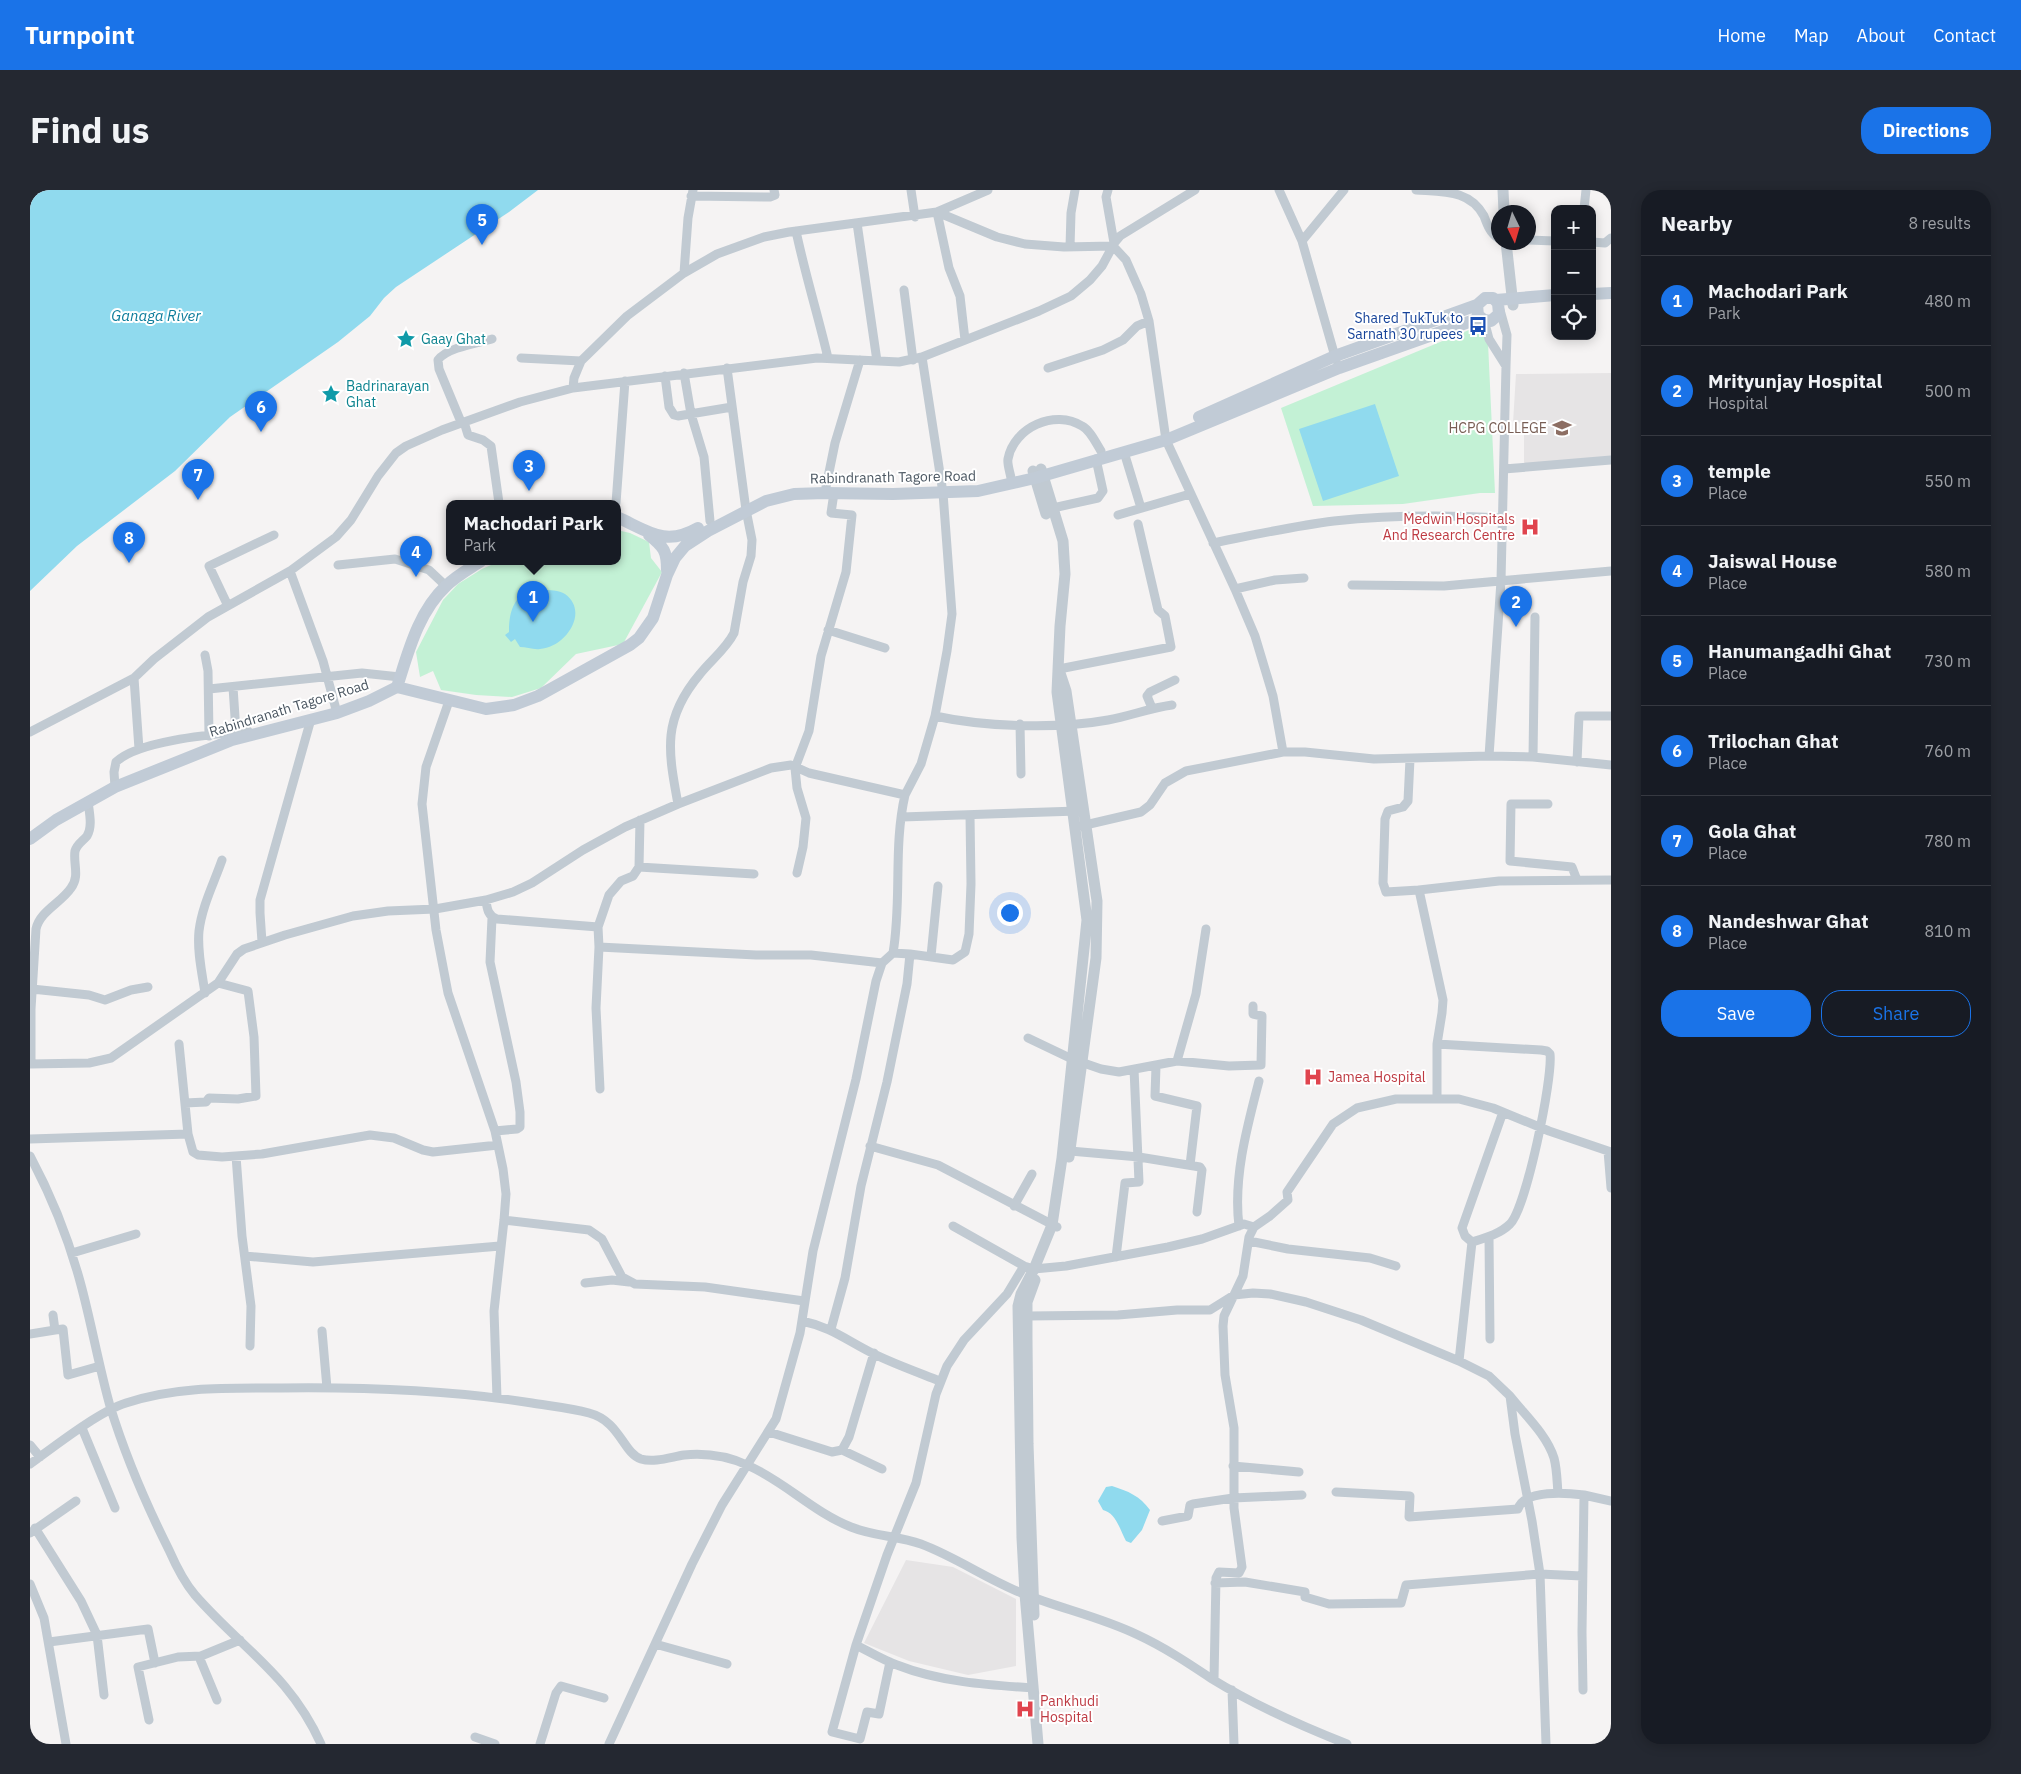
<!DOCTYPE html>
<meta charset="utf-8">
<style>
body{margin:0;font-family:"IBM Plex Sans",sans-serif;background:#242831;color:#f1f3f6}
.controls{position:absolute;right:15px;top:15px;display:grid;overflow:hidden;border-radius:10px;box-shadow:0 2px 12px #0003}
.controls button{width:45px;height:45px;display:grid;place-items:center;padding:0;border:0;border-bottom:1px solid #363941;background:#171b24;color:#f1f3f6;font:25px sans-serif}
.compass{position:absolute;left:1461px;top:15px;width:45px;height:45px;border-radius:50%;background:#171b24;box-shadow:0 2px 12px #0003;rotate:175deg}
.you{position:absolute;left:979px;top:722px;width:18px;height:18px;margin:-12px;border:4px solid #fff;border-radius:50%;background:#1a73e8;box-shadow:0 0 0 8px #1a73e833}
.badge{display:grid;place-items:center;width:32px;height:32px;border-radius:50%;background:#1a73e8;color:#fff;font-size:16px;font-weight:700}
.pin{position:absolute;translate:-50% -41px;filter:drop-shadow(0 1px 2px #0008)}
.pin::after{content:'';position:absolute;top:26px;width:18px;height:15px;background:inherit;clip-path:polygon(0 0,100% 0,50% 100%)}
.popup{position:absolute;left:416px;top:310px;width:175px;height:65px;box-sizing:border-box;display:grid;place-content:center;border-radius:10px;background:#171b24;filter:drop-shadow(0 1px 4px #0005);font-size:16px;white-space:nowrap;color:#9ea1a6}
.popup b{font-size:19px;color:#f1f3f6}
.popup::after{content:'';position:absolute;left:50%;top:100%;margin-left:-10px;border:10px solid transparent;border-top-color:#171b24}
.list{margin:0;padding:0;list-style:none}
h2{display:flex;justify-content:space-between;align-items:center;height:65px;margin:0;padding:0 20px;font-size:21px}
h2 small{font-size:16px;font-weight:400;color:#9ea1a6}
.list li{display:grid;grid-template-columns:32px 1fr auto;gap:15px;align-items:center;box-sizing:border-box;height:90px;padding:0 20px;border-top:1px solid #363941}
.list b{display:block;font-size:19px;white-space:nowrap}
.list p{margin:0;font-size:16px;white-space:nowrap;color:#9ea1a6}
.list em{font-size:16px;font-style:normal;color:#9ea1a6}
.actions{display:flex;gap:10px;padding:15px 20px}
.actions a{flex:1;padding:11px 0;border:1px solid #1a73e8;border-radius:20px;text-align:center;font-size:18px;color:#1a73e8}
.actions .main{background:#1a73e8;color:#fff}
.icon{flex:none;width:28px;height:28px;fill:none;stroke:currentColor;stroke-width:2;stroke-linecap:round;stroke-linejoin:round}
.map{position:relative;flex:none;width:1581px;height:1554px;overflow:hidden;border-radius:20px}
header{display:flex;align-items:center;gap:30px;box-sizing:border-box;height:70px;padding:0 25px;background:#1a73e8;color:#fff}
header strong{font-size:24px}
nav{display:flex;gap:28px;margin-inline-start:auto;font-size:18px}
.intro{display:flex;align-items:center;justify-content:space-between;box-sizing:border-box;height:120px;padding:0 30px}
h1{margin:0;font-size:35px}
.button{padding:12px 22px;border-radius:20px;background:#1a73e8;color:#fff;font-size:18px;font-weight:700}
main{display:flex;gap:30px;padding:0 30px}
aside{flex:1;background:#171b24;border-radius:20px;box-shadow:0 2px 12px #0003}
.map>svg:first-child{display:block}
.education{fill:#e6e4e5}
.green{fill:#c3f1d5}
.water{fill:#90daee}
.lines{fill:none;stroke-linecap:round;stroke-linejoin:round}
.minor{stroke:#c1cad2;stroke-width:9}
.tertiary{stroke:#c1cad2;stroke-width:11}
.secondary{stroke:#c1cbd6;stroke-width:12}
.labels{text-anchor:middle;stroke-width:4;stroke-linejoin:round;paint-order:stroke}
.transit-label{font-size:14px;fill:#164399;stroke:#fff;text-anchor:end}
.culture-label{font-size:14px;fill:#0d838f;stroke:#fff;text-anchor:start}
.education-label{font-size:14px;fill:#785e54;stroke:#fff;text-anchor:end}
.street-label{font-size:14px;fill:#4a5661;stroke:#fff}
.health-label{font-size:14px;fill:#be3a42;stroke:#fff;text-anchor:start}
.water-label{font-size:15px;font-style:italic;fill:#0c7c9b;stroke:#fff}
</style>
<header>
<strong>Turnpoint</strong>
<nav><a>Home</a><a>Map</a><a>About</a><a>Contact</a></nav>
</header>
<div class="intro"><h1>Find us</h1><a class="button">Directions</a></div>
<main>
<div class="map">
<svg width="1581" height="1554" viewBox="0 0 1581 1554">
<rect width="100%" height="100%" fill="#f5f3f3"/>
<!-- education -->
<path class="education" d="M1581,183v86l-87,7v-44l-11,1 3,-49z
M876,1370l47,7 63,32v67l-48,9 -59,-14 -45,-18z"/>
<!-- green -->
<path class="green" d="M1451,135l7,18 7,150h-15l-77,11 -90,2 -32,-98z
M587,340l13,3 19,9 2,16 11,14 -39,72 -47,10 -35,34 -29,9 -36,-2 -35,-5 -8,-19 -13,6 -4,-25 27,-52 15,-16 24,-15 18,-8h117z"/>
<!-- water -->
<path class="water" d="M0,0h508l-29,22 -113,75 -12,11 -14,18 -32,26 -108,75 -55,54 -98,75 -47,45z
M1345,214l24,72 -76,25 -24,-72z
M512,400c7,0 17,0 23,4 25,18 0,54 -25,55 -6,1 -14,-2 -20,-2l-5,-8 -4,3 -6,-7 4,-3c0,-14 2,-32 17,-39 4,-2 11,-2 16,-3z
M1082,1296c16,5 28,10 38,24l-8,20 -11,13 -5,-2c-6,-11 -10,-28 -23,-31l-5,-9 8,-14z"/>
<g class="lines">
<!-- minor -->
<path class="minor" d="M881,0l4,27
M1078,0l-2,7 8,46
M1249,0l23,51
M1386,0c29,2 54,0 68,26 3,8 6,17 14,22
M661,6l79,1 5,-2 -1,-5
M1554,19l2,-19
M907,22l60,25 28,7 39,3 49,-1 13,14 15,34 8,27 17,119 69,149 20,47 18,60 10,56
M907,22l12,56 11,28 5,44
M827,33l20,138
M766,41c9,43 22,84 32,127
M1498,50l27,1
M1562,52l13,1 6,-5
M1040,57l1,-34 4,-23
M654,83l4,-55 5,-28
M874,100l9,70
M1454,130l5,19 17,27
M491,168l60,3
M1306,170l-34,-119 42,-51
M1018,178l55,-18 20,-10 14,-14 12,-5
M654,183l7,41 13,43 6,64
M635,186l4,31 5,8 4,1 54,-9
M543,198l1,-10 7,-17 46,-45 57,-43 33,-19 47,-17 25,-5 148,-20 51,-22
M431,232l-22,-53 -1,-9c8,-12 39,-17 54,-21
M434,232l4,13 15,5 8,6 8,57
M1094,262l17,56
M1474,279l107,-9
M981,288c-1,-6 -4,-14 -3,-19 6,-32 47,-50 74,-33 8,4 14,17 19,25
M796,297l9,-44 25,-83
M586,313l9,-122
M1023,318l45,-10 5,-7 -7,-32
M1088,325l72,-21
M1183,353c40,-8 81,-17 121,-22 56,-6 112,-6 168,-3
M308,375l57,-6 34,11 17,16
M260,381l33,90 14,52
M1322,395l92,1 167,-15
M1205,399l40,-9 29,-2
M198,416l-19,-40 65,-31
M798,440l57,18
M175,465l3,16 1,65
M1029,479l112,-22 -6,-31 -7,-6 -20,-86
M104,488l5,71
M203,497l3,45
M179,499l153,-16 38,4
M419,511l-23,66 -4,37 14,126 12,63 47,138 8,38 3,25 -2,26 -10,91 3,87
M1122,518l-5,-12 3,-4 25,-12
M905,526c49,11 124,13 173,4 22,-4 42,-12 64,-15
M990,534l1,50
M0,542l104,-54 20,-19 54,-42 82,-46 46,-34 15,-17 27,-44 18,-23 10,-7 36,-16 78,-28 53,-14 244,-30 82,4 23,-5
M1459,566l12,-175 5,-215 1,-31 -7,-25
M1503,567l2,-140
M1380,569l-2,42 -5,6 -15,4 -3,8 -2,64 3,9 33,-2 80,-9 112,-1
M1547,572l2,-46h32
M85,597l-1,-15 2,-10c22,-22 101,-28 132,-31
M648,614c-10,-54 -16,-85 22,-130 11,-14 26,-25 34,-41l9,-51 8,-26 1,-16 -6,-30 -19,-142
M1518,614h-37l-1,57 62,6 5,13
M872,627l176,-6
M1051,636l60,-14 9,-7 15,-22 21,-12 97,-19h22l69,7 115,-3 44,1 78,8
M609,677l115,7
M767,683l6,-26 3,-29 -9,-30 -2,-20 14,-37 12,-75 25,-84 6,-57 -21,-2 3,-20
M1389,700l24,110 -1,13 -5,31v54
M456,710c1,9 2,16 11,19l101,8 1,20 157,8h55l71,8
M462,728l-2,44 26,120 4,30v15l-3,2 -22,2
M568,737l11,-32 12,-14 12,-5 6,-9 1,-47
M232,752l-2,-29v-13l51,-181
M569,757l-3,61 4,81
M880,764l43,6 12,-8 4,-18 2,-50 -1,-69
M901,766l7,-70
M2,799l57,6 16,5 26,-10 17,-3
M175,803c-3,-20 -8,-42 -6,-62 3,-25 15,-48 23,-71
M998,848l44,21 29,10 18,3 58,-11 52,5 32,-1 1,-49 -9,-2v-8
M149,854l9,90
M1407,854l104,6 6,1 3,3c3,24 -24,155 -40,170 -10,10 -25,14 -38,18
M1147,871l19,-67 10,-65
M1,873v-54l5,-80c4,-18 25,-26 35,-41 9,-12 2,-24 4,-37 2,-7 8,-10 12,-15 6,-10 2,-24 1,-35
M0,874l59,-1 22,-5 107,-75 19,-29 7,-5 41,-14 68,-19 35,-5 47,-2 51,-9 27,-8 19,-9 51,-33 42,-23 53,-23 93,-36 20,-3 18,8 96,22 16,-31 14,-48 12,-65 5,-37 -9,-121 -21,-136 117,-46 32,-15 19,-16 12,-14 13,-24 5,-6 75,-46
M1126,876l-1,30 42,10 -7,59
M155,913l21,-1 3,-4 29,1 18,-3 -2,-59 -6,-46 -30,-8
M0,949l158,-5 5,18 5,3 24,2 40,-3 108,-19 24,3 29,12 10,2 65,-7
M840,956l68,19 119,62
M1040,961l69,6 61,10 2,3 -5,42
M1578,961l3,37
M0,966c22,41 39,84 51,129 11,41 18,82 29,121 15,49 36,98 59,144 7,16 15,32 26,45 47,54 95,80 126,149
M206,966l6,80 9,70 -1,40
M984,1016l18,-32
M474,1030l85,10 13,9 20,38 13,7 70,3 99,14
M923,1036l71,40
M1209,1036c-6,-48 8,-99 20,-145
M1459,1047l1,102
M1219,1051l39,8 82,9 26,8
M1442,1052l-7,-6 -3,-8 41,-116
M42,1063l64,-19
M215,1066l68,6 187,-16
M1086,1067l9,-74 14,-1 -5,-113
M555,1093l27,-3 17,2
M23,1125l2,15 8,-1 5,46 32,-9
M998,1126l90,-1 59,-5h33l24,-15 19,-2 17,1 36,8 55,18 98,41 30,15 21,20 5,38 17,87 8,53 6,170
M772,1131c29,6 44,19 70,32 22,11 45,19 68,28
M801,1139l14,-51 16,-92 26,-104 20,-98 3,-30 -17,-1
M292,1141l5,57
M0,1144l25,-4
M1429,1171l13,-119
M1480,1206c15,19 37,39 44,62 3,11 3,24 4,35
M52,1238l33,80
M739,1242l63,20 10,-2 7,-13 25,-84
M0,1255l10,12
M812,1260l40,19
M0,1274c25,-18 68,-52 96,-61 50,-17 104,-15 156,-15 84,-1 168,2 250,15 19,3 39,5 57,10 31,8 34,40 52,46 13,4 30,-2 43,-4 21,-2 43,1 63,10 37,16 66,47 104,62 22,9 47,9 70,17 35,13 67,36 103,50 38,15 77,23 114,41 26,12 50,28 74,44 42,26 89,47 135,65
M1203,1276l66,6
M1306,1302l74,4 -1,21 109,-8c6,-20 50,-16 66,-14
M1132,1331l26,-5 2,-11 3,-1 40,-6 69,-3
M5,1338l46,73 16,34 7,60
M0,1343l46,-32
M1185,1393l30,-1 60,10v5l24,7 72,-1 5,-18 134,-11 42,2
M0,1394l14,34 22,126
M19,1452l99,-13 7,34
M625,1454l72,20
M826,1455l-24,87 28,7 7,-27 12,2 11,-52
M1184,1489l2,-101 3,-6 20,1 3,-6 -8,-59v-80l-9,-53 -2,-49 1,-10 19,-40 6,-39 5,-10
M1003,1498c-45,-3 -93,-6 -136,-23 -14,-5 -27,-13 -41,-20l31,-90 29,-72 20,-89 11,-28 17,-26 43,-46 17,-28 10,3 32,-3 102,-19 34,-8 42,-15 10,3 16,-11 18,-16 -1,-8 46,-68 24,-16 39,-9h63l34,9 56,23 62,21
M1202,1500l2,54
M1553,1500l-1,-58 2,-137 27,6
M187,1510l-17,-41 1,-3 39,-16
M119,1530l-11,-53 40,-10 23,-1
M445,1547l20,7
M510,1554l16,-51 5,-7 43,12
M579,1554l83,-180 30,-59 54,-86 24,-86 13,-82 43,-172 20,-98 6,-18 11,-10c9,-52 0,-106 12,-158"/>
<!-- tertiary -->
<path class="tertiary" d="M1473,0l1,22
M1476,52l7,63
M1003,281l13,43
M1030,483l6,18 31,210 -1,57 -27,199
M1004,1425l-6,-171 -1,-105v-37l8,-22
M1008,1554l-13,-150 -3,-56 -4,-232 3,-12 13,-25 18,-44 10,-67 25,-238 -30,-228 3,-66 5,-52 -2,-33 -22,-72"/>
<!-- secondary -->
<path class="secondary" d="M1562,104l19,-1
M1466,110l59,-5
M1169,227l136,-61 142,-51 8,-7h8l5,5 1,11 -8,7 -7,-1 -6,-5 -1,-10
M587,327c31,14 48,30 81,11
M619,345c15,12 18,16 18,35
M367,497c11,-34 21,-75 49,-101 10,-10 23,-17 35,-25
M0,649l26,-19 59,-33 117,-47 105,-27 32,-12 28,-14 89,22 28,-4 24,-9 92,-51 9,-7 14,-20 14,-43 8,-17 10,-12 23,-15 58,-30 28,-7 31,-1 68,1 85,-3 57,-13 131,-38 173,-72 141,-50"/>
</g>
<!-- icons -->
<defs>
<g id="bus-bare" transform="scale(1.5)"><path d="M-5-6H5V4H4V6H2V4H-2V6H-4V4H-5ZM-3.5-4V0h7V-4ZM-3.5 1.2v1.5H-2V1.2ZM2 1.2v1.5H3.5V1.2Z" fill="#1a4fb4" stroke="#fff" stroke-width="2.5" paint-order="stroke"/></g>
<g id="sight-bare" transform="scale(1.5)"><path d="M0-6L1.8-2.2L6-1.7L2.9 1.2L3.7 5.4L0 3.3L-3.7 5.4L-2.9 1.2L-6-1.7L-1.8-2.2Z" fill="#0f9aa8" stroke="#fff" stroke-width="2.5" paint-order="stroke"/></g>
<g id="university-bare" transform="scale(1.5)"><path d="M0-5L7-2L0 1L-7-2ZM-4 1L0 2.5L4 1V4Q0 6-4 4Z" fill="#8d6e63" stroke="#fff" stroke-width="2.5" paint-order="stroke"/></g>
<g id="hospital-bare" transform="scale(1.5)"><path d="M-5-5h3v3.5h4V-5h3V5h-3V1.5h-4V5h-3Z" fill="#e0444e" stroke="#fff" stroke-width="2.5" paint-order="stroke"/></g>
</defs>
<g fill-rule="evenodd">
<use href="#bus-bare" x="1448" y="136"/>
<use href="#sight-bare" x="376" y="149"/>
<use href="#sight-bare" x="301" y="204"/>
<use href="#university-bare" x="1532" y="238"/>
<use href="#hospital-bare" x="1500" y="337"/>
<use href="#hospital-bare" x="1283" y="887"/>
<use href="#hospital-bare" x="995" y="1519"/>
</g>
<g class="labels">
<!-- transit labels -->
<g class="transit-label">
<text x="1433" y="133">Shared TukTuk to<tspan x="1433" dy="16">Sarnath 30 rupees</tspan></text>
</g>
<!-- culture labels -->
<g class="culture-label">
<text x="391" y="154">Gaay Ghat</text>
<text x="316" y="201">Badrinarayan<tspan x="316" dy="16">Ghat</tspan></text>
</g>
<!-- education labels -->
<g class="education-label">
<text x="1517" y="243">HCPG COLLEGE</text>
</g>
<!-- street labels -->
<g class="street-label">
<text transform="translate(863 287) rotate(-1)" y="5">Rabindranath Tagore Road</text>
<text transform="translate(259 518) rotate(-17)" y="5">Rabindranath Tagore Road</text>
</g>
<!-- health labels -->
<g class="health-label">
<text x="1485" y="334" text-anchor="end">Medwin Hospitals<tspan x="1485" dy="16">And Research Centre</tspan></text>
<text x="1298" y="892">Jamea Hospital</text>
<text x="1010" y="1516">Pankhudi<tspan x="1010" dy="16">Hospital</tspan></text>
</g>
<!-- water labels -->
<g class="water-label">
<text x="126" y="131">Ganaga River</text>
</g>
</g>
</svg>
<div class="controls">
<button>+</button>
<button>−</button>
<button><svg class="icon" aria-label="locate" viewBox="0 0 24 24"><circle cx="12" cy="12" r="6"/><path d="M12 2v4M12 18v4M2 12h4M18 12h4"/></svg></button>
</div>
<svg class="compass" viewBox="-18 -18 36 36"><path d="M0-13l5 13h-10z" fill="#e53935"/><path d="M0 13l5-13h-10z" fill="#9ea1a6"/></svg>
<div class="you"></div>
<div class="pin badge" style="left:503px;top:432px">1</div>
<div class="popup"><b>Machodari Park</b>Park</div>
<div class="pin badge" style="left:1486px;top:437px">2</div>
<div class="pin badge" style="left:499px;top:301px">3</div>
<div class="pin badge" style="left:386px;top:387px">4</div>
<div class="pin badge" style="left:452px;top:55px">5</div>
<div class="pin badge" style="left:231px;top:242px">6</div>
<div class="pin badge" style="left:168px;top:310px">7</div>
<div class="pin badge" style="left:99px;top:373px">8</div>
</div>
<aside>
<h2>Nearby<small>8 results</small></h2>
<ul class="list">
<li><span class="badge">1</span><div><b>Machodari Park</b><p>Park</p></div><em>480 m</em></li>
<li><span class="badge">2</span><div><b>Mrityunjay Hospital</b><p>Hospital</p></div><em>500 m</em></li>
<li><span class="badge">3</span><div><b>temple</b><p>Place</p></div><em>550 m</em></li>
<li><span class="badge">4</span><div><b>Jaiswal House</b><p>Place</p></div><em>580 m</em></li>
<li><span class="badge">5</span><div><b>Hanumangadhi Ghat</b><p>Place</p></div><em>730 m</em></li>
<li><span class="badge">6</span><div><b>Trilochan Ghat</b><p>Place</p></div><em>760 m</em></li>
<li><span class="badge">7</span><div><b>Gola Ghat</b><p>Place</p></div><em>780 m</em></li>
<li><span class="badge">8</span><div><b>Nandeshwar Ghat</b><p>Place</p></div><em>810 m</em></li>
</ul>
<div class="actions"><a class="main">Save</a><a>Share</a></div>
</aside>
</main>
